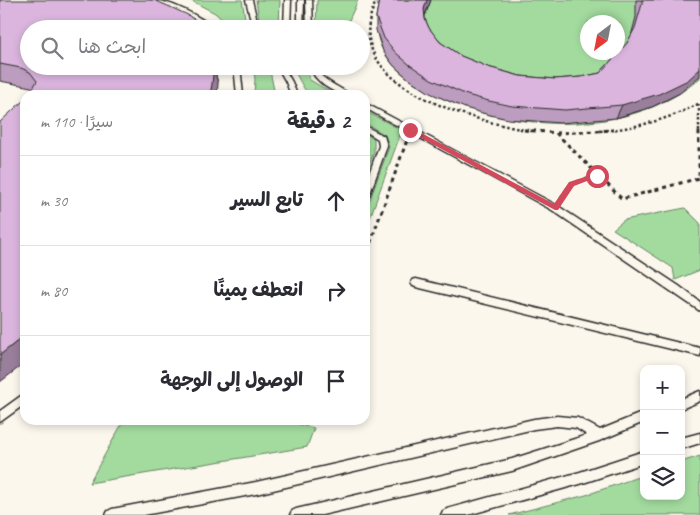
<!DOCTYPE html>
<html lang="ar">
<meta charset="utf-8">
<style>
body{margin:0;font-family:Caveat,"Playpen Sans Arabic",sans-serif;background:#f7f7f7;color:#2b2b33;direction:rtl}
.controls{position:absolute;right:15px;bottom:15px;display:grid;overflow:hidden;border-radius:10px;box-shadow:0 2px 8px #0003}
.controls button{width:45px;height:45px;display:grid;place-items:center;padding:0;border:0;border-bottom:1px solid #e1e1e2;background:#fff;color:#2b2b33;font:25px sans-serif}
.compass{position:absolute;left:580px;top:15px;width:45px;height:45px;border-radius:50%;background:#fff;box-shadow:0 2px 8px #0003;rotate:212deg}
.stop{position:absolute;width:15px;height:15px;margin:-11px;border:4px solid #d1495b;border-radius:50%;background:#fff}
.stop.end{background:#d1495b;border-color:#fff;box-shadow:0 1px 5px #0008}
.list{margin:0;padding:0;list-style:none}
h2{display:flex;justify-content:space-between;align-items:center;height:65px;margin:0;padding:0 20px;font-size:21px}
h2 small{font-size:16px;font-weight:400;color:#7c7c81}
.list li{display:grid;grid-template-columns:32px 1fr auto;gap:15px;align-items:center;box-sizing:border-box;height:90px;padding:0 20px;border-top:1px solid #e1e1e2}
.list b{display:block;font-size:19px;white-space:nowrap}
.list em{font-size:16px;font-style:normal;color:#7c7c81}
.icon{flex:none;width:28px;height:28px;fill:none;stroke:currentColor;stroke-width:2;stroke-linecap:round;stroke-linejoin:round}
.map{position:relative;flex:none;width:700px;height:515px;overflow:hidden;direction:ltr}
.search{position:absolute;background:#fff;box-shadow:0 2px 8px #0003;left:20px;top:20px;width:350px;height:55px;display:flex;align-items:center;gap:12px;box-sizing:border-box;padding:0 18px;border-radius:28px;color:#7c7c81;font-size:19px}
.panel{position:absolute;background:#fff;box-shadow:0 2px 8px #0003;left:20px;top:90px;width:350px;height:335px;border-radius:15px;direction:rtl}
.map>svg:first-child{display:block}
.green{fill:#a3db9f;stroke:#678365;fill-rule:evenodd}
.lines{fill:none;stroke-linecap:round;stroke-linejoin:round}
.lane-casing{stroke:#2b2b2b;stroke-width:3}
.path-far1{stroke:#2b2b2b;stroke-width:2.5;stroke-dasharray:2.5 2.5;stroke-linecap:butt}
.path{stroke:#2b2b2b;stroke-width:3;stroke-dasharray:4 4;stroke-linecap:butt}
.lane{fill:#fbf7ec;fill-rule:evenodd}
.wall{fill:#bc9cbf;stroke:#2b2b2b}
.shaded-wall{fill:#997f9b;stroke:#2b2b2b}
.building{fill:#dbb5de;stroke:#2b2b2b}
.route{fill:#d1495b}
</style>
<div class="map">
<svg width="700" height="515" viewBox="0 0 700 515">
<rect width="100%" height="100%" fill="#fbf7ec"/>
<filter id="ink" filterUnits="userSpaceOnUse"><feTurbulence type="fractalNoise" baseFrequency=".02" numOctaves="2"/><feDisplacementMap in="SourceGraphic" scale="10" xChannelSelector="R" yChannelSelector="G"/><feConvolveMatrix kernelMatrix="1 2 1 2 8 2 1 2 1" color-interpolation-filters="sRGB"/></filter>
<g filter="url(#ink)">
<!-- green -->
<path class="green" d="M190,0h52l5,29h-14l-18,-16z
M256,0h24l-1,29h-16l-4,-10z
M317,0h41l-13,29h-29z
M383,0h317v78c-31,27 -70,40 -111,44 -26,3 -53,1 -79,-3 -52,-8 -161,-49 -127,-119zM588,22h30v30h-30z
M253,66h16l6,29h-21l1,-16z
M291,66h13l6,14 25,15c-37,0 -25,-1 -44,-29z
M365,111l37,19 -37,101v-18l24,-66 -4,-12 -20,-12z
M365,133l9,6v13l-9,23z
M685,208l15,15v47l-25,10 -2,-12 -60,-39 11,-9z
M124,420h172l-1,3 19,5 -7,19 -218,36z
M700,456v59h-191l77,-20 58,-20v21h37v-34z"/>
<g class="lines">
<!-- lane casing -->
<g class="lane-casing">
<path id="lane" d="M151,0c18,0 51,17 64,29h-7l-13,-10z
M246,0h6l7,29h-6z
M285,0h6l-1,29h-6z
M298,0h6l-1,29 -5,-1z
M306,0h6l1,29h-6z
M234,66h6l3,29h-6z
M277,66h6l9,16 5,13h-6l-5,-13z
M309,66h6c7,16 23,19 35,29 -16,0 -35,-13 -41,-29z
M365,103l193,103 121,80 21,16v9l-148,-101 -187,-102z
M365,126l19,10 3,10 -18,50 -4,3v-14l14,-39 -1,-7 -13,-8z
M416,279l284,69v8l-284,-69 -3,-1 -2,-3 2,-3z
M700,391v10l-19,8v-10z
M25,393v11l-25,18v-11z
M644,412v10l-45,19 -87,30 -190,44h-32l2,-4 4,-2 216,-50 75,-24 -11,-7 -19,-2 -23,3 -278,65 -112,21h-38l2,-4 4,-2 144,-27 278,-63 23,-3 21,2 22,12z
M700,433v10l-19,6v-11z
M644,451v12l-64,21 -112,31h-27l2,-4 4,-2 133,-37z"/>
</g>
<!-- path-far1 -->
<path class="path-far1" d="M377,0c-45,84 98,122 155,131
M699,104v27
M600,131c36,-3 68,-11 100,-28"/>
<!-- path -->
<path class="path" d="M524,130l33,3 56,-3
M556,133l66,66 77,-21v-48
M561,198l10,-14 26,-8
M365,258l42,-118"/>
<!-- lane -->
<use href="#lane" class="lane"/>
</g>
<!-- wall -->
<path class="wall" d="M0,0l214,66 4,18 -188,9 3,-5 -2,-1 -31,-6z
M379,0h52l-6,16v3l4,9 11,14 21,14 27,11 32,9 35,3 26,-2 19,-4 27,-30 4,-7 5,-19v-17h64l-20,93 -28,14 -36,11 -56,5 -52,-4 -22,-5 -21,-6 -35,-15 -21,-14 -15,-13 -11,-15 -7,-21v-13z"/>
<!-- shaded-wall -->
<path class="shaded-wall" d="M427,0h4l-9,22 2,-13z
M214,66l4,18 -1,11h-7z
M700,69v7l-20,17 -28,14 -36,11 6,-13z
M25,335v28l-25,19v-27z"/>
<!-- building -->
<path class="building" d="M0,0h154l14,6 20,9 12,9 2,5h-173v37h185l-2,18 -2,11h-181l8,-14 -7,-9 -9,-4 -21,-4z
M379,0h48l-3,9 1,10 4,9 11,14 21,14 27,11 32,9 35,3 26,-2 19,-4 27,-30 8,-15 7,-24v-4h58v69l-12,11 -29,14 -37,11 -57,5 -53,-4 -23,-5 -22,-6 -36,-16 -21,-14 -15,-13 -11,-14 -8,-21z
M25,99v236l-25,20v-233z"/>
</g>
<!-- route -->
<path class="route" d="M408,128h4l142,76 15,-22 28,-9 3,3 -26,10 -16,24h-3l-147,-79z"/>
</svg>
<div class="controls">
<button>+</button>
<button>−</button>
<button><svg class="icon" aria-label="layers" viewBox="0 0 24 24"><path d="M12 4l9 5-9 5-9-5zM3 14l9 5 9-5"/></svg></button>
</div>
<svg class="compass" viewBox="-18 -18 36 36"><path d="M0-13l5 13h-10z" fill="#e53935"/><path d="M0 13l5-13h-10z" fill="#7c7c81"/></svg>
<div class="stop" style="left:597px;top:176px"></div>
<div class="stop end" style="left:410px;top:130px"></div>
<div class="search"><svg class="icon" aria-label="search" viewBox="0 0 24 24"><circle cx="10" cy="10" r="6"/><path d="M15 15l6 6"/></svg>ابحث هنا</div>
<section class="panel">
<h2>2 دقيقة<small>سيرًا · 110 m</small></h2>
<ul class="list">
<li><svg class="icon" aria-label="ahead" viewBox="0 0 24 24"><path d="M12 20V5M6 11l6-6 6 6"/></svg><div><b>تابع السير</b></div><em>30 m</em></li>
<li><svg class="icon" aria-label="right" viewBox="0 0 24 24"><path d="M7 20v-9h11M14 6l5 5-5 5"/></svg><div><b>انعطف يمينًا</b></div><em>80 m</em></li>
<li><svg class="icon" aria-label="arrive" viewBox="0 0 24 24"><path d="M6 21V4h12l-3 4 3 4H6"/></svg><div><b>الوصول إلى الوجهة</b></div></li>
</ul>
</section>
</div>
